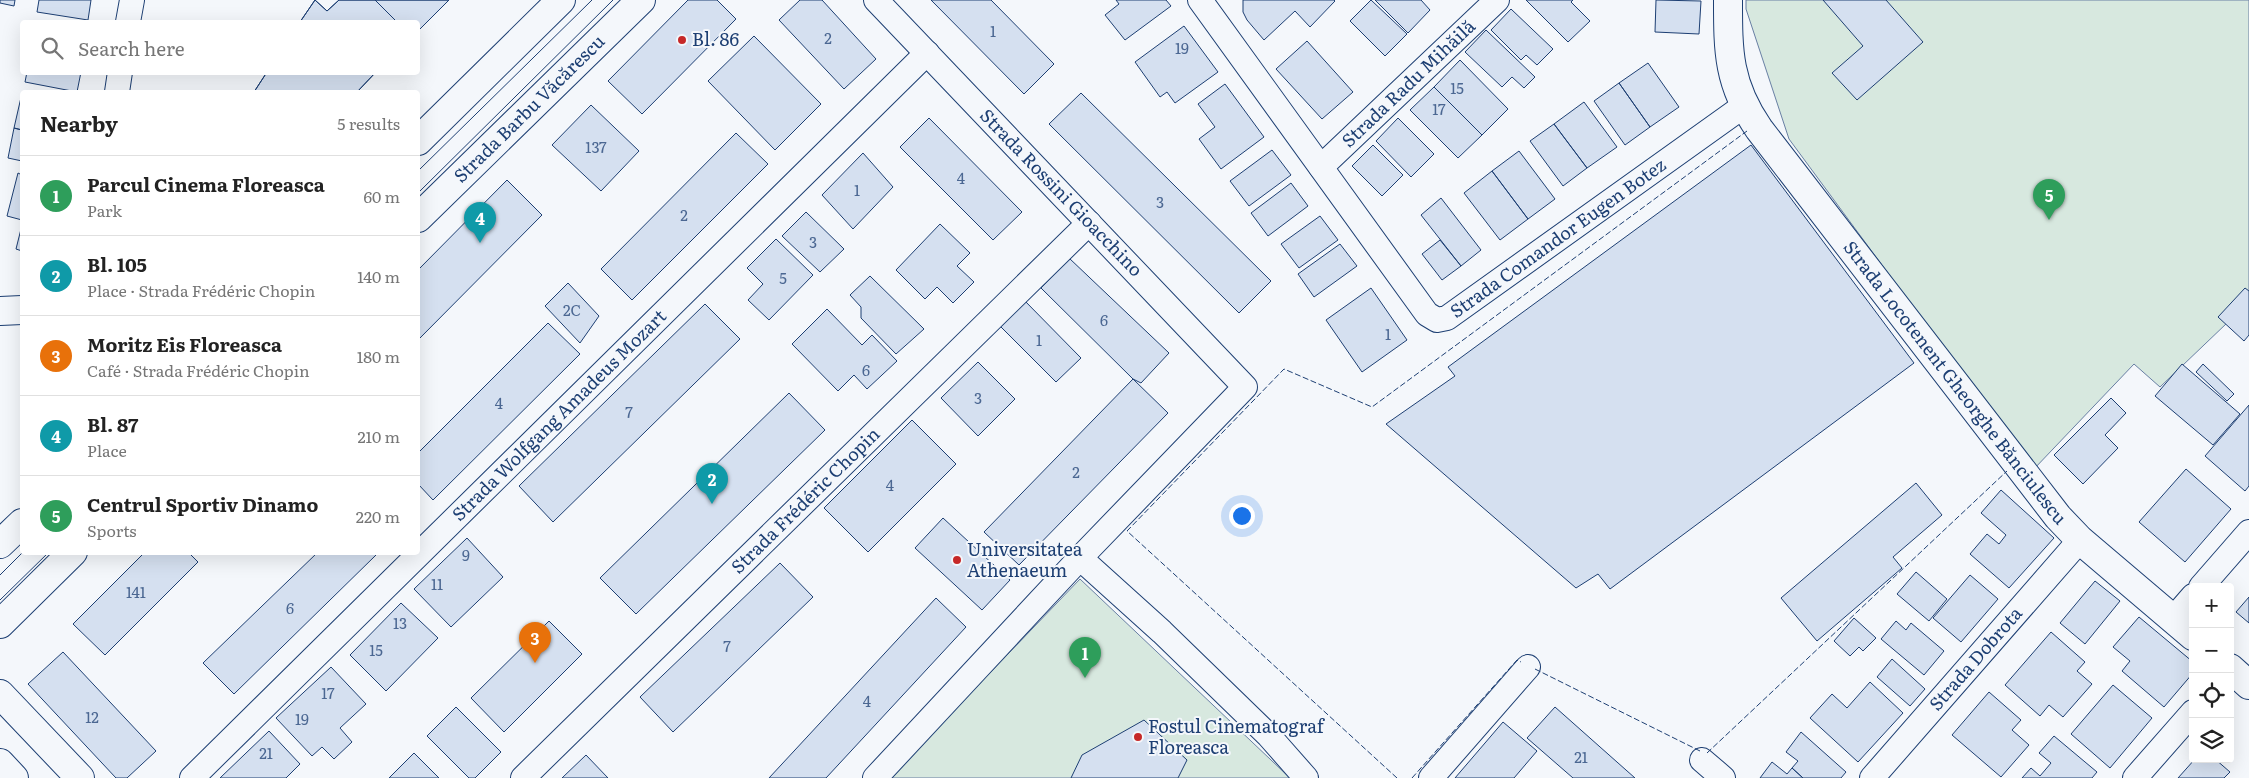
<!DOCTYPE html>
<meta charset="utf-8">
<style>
body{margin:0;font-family:Literata,serif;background:#f2f2f2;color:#222}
.controls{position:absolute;right:15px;bottom:15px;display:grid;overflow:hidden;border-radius:5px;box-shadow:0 5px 20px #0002}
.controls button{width:45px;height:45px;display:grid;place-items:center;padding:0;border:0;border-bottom:1px solid #e0e0e0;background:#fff;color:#222;font:25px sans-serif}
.you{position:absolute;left:1241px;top:515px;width:18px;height:18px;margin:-12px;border:4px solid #fff;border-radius:50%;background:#1a73e8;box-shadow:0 0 0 8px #1a73e833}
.badge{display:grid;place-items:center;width:32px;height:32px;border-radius:50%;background:#ea580c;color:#fff;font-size:16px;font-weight:700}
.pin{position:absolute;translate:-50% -41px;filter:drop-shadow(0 1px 2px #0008)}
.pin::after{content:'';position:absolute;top:26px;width:18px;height:15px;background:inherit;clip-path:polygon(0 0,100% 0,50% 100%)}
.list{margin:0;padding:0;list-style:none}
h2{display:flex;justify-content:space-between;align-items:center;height:65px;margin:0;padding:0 20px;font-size:21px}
h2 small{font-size:16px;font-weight:400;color:#767676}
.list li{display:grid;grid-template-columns:32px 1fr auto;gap:15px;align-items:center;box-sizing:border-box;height:80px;padding:0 20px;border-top:1px solid #e0e0e0}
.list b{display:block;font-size:19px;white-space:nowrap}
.list p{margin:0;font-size:16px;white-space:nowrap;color:#767676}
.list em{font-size:16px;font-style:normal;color:#767676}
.icon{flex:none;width:28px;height:28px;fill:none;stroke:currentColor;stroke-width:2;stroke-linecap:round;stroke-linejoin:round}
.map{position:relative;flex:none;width:2249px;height:778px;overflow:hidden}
.search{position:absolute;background:#fff;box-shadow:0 5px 20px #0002;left:20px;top:20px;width:400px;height:55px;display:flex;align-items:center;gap:12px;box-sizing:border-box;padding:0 18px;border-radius:5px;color:#767676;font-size:19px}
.panel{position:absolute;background:#fff;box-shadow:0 5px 20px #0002;left:20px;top:90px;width:400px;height:465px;border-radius:5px}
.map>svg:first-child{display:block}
.green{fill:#d7e8df;stroke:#687fa3}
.building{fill:#d5e0f0;stroke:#1d3f73}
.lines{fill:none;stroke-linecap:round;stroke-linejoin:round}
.minor-casing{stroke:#1d3f73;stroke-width:26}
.tertiary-casing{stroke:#1d3f73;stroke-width:30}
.primary-casing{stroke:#1d3f73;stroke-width:30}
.minor{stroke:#f4f7fb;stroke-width:24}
.tertiary{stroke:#f4f7fb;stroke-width:28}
.primary{stroke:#f4f7fb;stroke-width:28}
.tram{stroke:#1d3f73;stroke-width:1}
.fence{stroke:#1d3f73;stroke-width:1;stroke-dasharray:6 2.5;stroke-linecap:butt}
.poi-dot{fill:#c62828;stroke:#f4f7fb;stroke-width:2}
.labels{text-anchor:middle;stroke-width:4;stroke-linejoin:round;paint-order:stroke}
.number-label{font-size:15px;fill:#4b6792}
.poi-label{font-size:18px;fill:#1d3f73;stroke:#f4f7fb;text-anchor:start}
.street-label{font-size:18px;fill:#1d3f73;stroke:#f4f7fb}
</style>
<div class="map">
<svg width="2249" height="778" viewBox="0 0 2249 778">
<rect width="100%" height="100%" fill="#f4f7fb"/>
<!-- green -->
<path class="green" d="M1746,0h503v302l-89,85 -26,-23 -101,106 -244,-331 -43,-130z
M1080,579l210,199h-401z"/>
<!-- building -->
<path class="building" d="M0,0h15l-1,6 -14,-3z
M39,0h52l-3,20 -51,-8z
M315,0l12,11 12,-11h36l22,22h-97z
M315,0l12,11 12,-11h110l-31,31v-9h-118z
M375,0h74l-31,31v-9h-21z
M688,0h29l19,19 -94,95 -34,-33z
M800,0h22l54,59 -32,30 -65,-69z
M931,0h60l63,64 -30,30z
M1116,0h50l5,6 -46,34 -20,-25 14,-11z
M1243,0h91l1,1 -25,26 -15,-16 -31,29 -17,-20 -4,-8z
M1371,0l36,34 -22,22 -35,-35z
M1375,0h46l9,10 -22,23z
M1526,0h47l-2,2 19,19 -22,21z
M1656,0l45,1 -2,33 -44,-2z
M1823,0h63l37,42 -66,58 -25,-27 31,-27z
M1511,9l42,40 -16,16 -11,-10 -5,5 -30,-30z
M1184,26l34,46 -43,31 -8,-11 -7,5 -25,-35z
M1486,30l49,47 -11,11 -12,-11 -10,10 -37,-35z
M754,36l67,68 -46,46 -67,-69z
M1307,41l46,51 -31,27 -46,-50z
M1460,60l48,49 -26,26 -48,-48z
M1648,63l31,44 -29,20 -31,-44z
M27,72h54l-4,20 -52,-10z
M267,72h109l-19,20h-103z
M267,72h109l-19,20h-103z
M1619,83l31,44 -25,18 -31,-44z
M1225,84l39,53 -43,32 -22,-30 16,-12 -17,-23z
M1434,87l48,48 -24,23 -48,-48z
M22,93v37l-8,-2z
M1081,93l190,188 -32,32 -190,-189z
M1584,102l33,45 -30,21 -33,-44z
M591,105l48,46 -38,40 -49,-46z
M929,118l93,94 -29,28 -93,-93z
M1398,118l36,36 -23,23 -35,-36z
M1554,124l33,44 -24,18 -33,-45z
M14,128l8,2v31l-14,-3z
M736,133l32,31 -136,136 -31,-31z
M1373,145l30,30 -21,21 -30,-30z
M1751,145l163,218 -304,226 -12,-15 -22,14 -190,-164 69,-48 -7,-9z
M1272,150l19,25 -42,31 -19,-25z
M1519,151l36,48 -27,20 -36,-48z
M863,153l30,34 -40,42 -31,-34z
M1492,171l36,48 -28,21 -36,-47z
M18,173l4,2v45l-15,-4z
M507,180l35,35 -124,125v-70z
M1291,183l17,23 -40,30 -17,-23z
M1441,198l40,52 -20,16 -40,-51z
M806,212l38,37 -24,23 -38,-36z
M1320,216l18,24 -39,28 -18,-24z
M940,224l30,29 -13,13 17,16 -21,21 -16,-16 -12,12 -29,-29z
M22,225v26l-6,-2z
M776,239l37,36 -44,45 -21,-20 15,-16 -16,-16z
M1440,240l21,26 -19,14 -20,-26z
M1340,244l17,22 -43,31 -16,-23z
M1069,258l100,95 -28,30 -8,-4 -92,-91z
M870,276l54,53 -28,25 -35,-36v-11l-11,-12z
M568,283l31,33 -19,27 -35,-37z
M1371,288l36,52 -45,32 -36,-52z
M2245,288l4,3v44l-5,6 -26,-24z
M1023,299l58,59 -25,24 -58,-58z
M705,304l35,35 -187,183 -34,-36z
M827,309l35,36 10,-10 25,26 -30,28 -13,-14 -16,16 -46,-47z
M548,323l32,31 -147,146 -15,-16v-31z
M978,362l37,37 -37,37 -37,-38z
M2182,364l58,50 -27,31 -58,-49z
M2203,364l31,30 -7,7 -31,-29z
M1133,379l35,34 -149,152 -35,-33z
M789,393l36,37 -189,184 -36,-36z
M2111,398l15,15 -21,22 13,13 -35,36 -29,-29z
M2249,405v81l-4,5 -40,-35z
M912,420l44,44 -88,88 -44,-44z
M2186,469l45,40 -46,53 -46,-40z
M1916,483l26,32 -49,42 9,11 -85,73 -36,-43z
M2001,490l53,48 -45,50 -39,-34 17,-20 12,10 7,-9 -25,-22z
M943,518l67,62 -28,30 -67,-62z
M467,538l36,39 -52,50 -37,-38z
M145,552h43l10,10 -93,93 -32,-31z
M318,552h56l2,3 -142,139 -31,-31z
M780,563l33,34 -140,135 -33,-35z
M1916,572l31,27 -18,22 -32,-27z
M1970,575l28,24 -37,43 -28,-24z
M2095,581l25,20 -35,43 -25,-21z
M2249,597v26l-13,-11z
M936,598l30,29 -140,151h-57z
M401,603l37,35 -52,53 -36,-36z
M2139,617l54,45v11l-29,34 -42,-36 8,-10 -17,-14z
M1854,618l22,20 -13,13 -4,-4 -9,9 -16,-15z
M549,621l33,33 -78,78 -33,-34z
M1896,621l10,9 5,-7 33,28 -20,24 -43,-36z
M2051,632l34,30 -8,9 15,13 -29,33 -14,-12 -9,11 -35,-31z
M63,652l93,99 -29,27h-11l-88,-94z
M1892,659l33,30 -15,17 -33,-29z
M331,667l35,37 -26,24 12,14 -18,17 -12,-12 -10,9 -36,-38z
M1870,682l33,31 -45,49 -48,-44 22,-24 15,14z
M2113,685l39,33 -42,50 -39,-34z
M1989,692l32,28 -9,10 17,15 -28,32 -49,-42z
M456,707l45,45 -26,26h-6l-42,-42z
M1555,707l80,71h-62l-46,-40z
M1144,720l43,40 -9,18h-107l11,-23z
M1503,722l34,29 -23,27h-59z
M269,731l31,33 -14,14h-66z
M1801,732l45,40 -5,6h-38l-11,-10 6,-7 -12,-9z
M2054,736l43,36 -5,6h-70l9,-10 9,8 11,-13 -12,-10z
M414,753l25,25h-50z
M586,755l22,23h-46z
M2195,759h20l15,13 -6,6h-46z
M1772,762l15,12 5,-6 11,10h-43z"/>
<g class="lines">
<!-- minor casing -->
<g class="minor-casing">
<g id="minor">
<path id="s1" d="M1200,0l227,314 10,6 10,-2 298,-213"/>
<path d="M128,22l4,-22"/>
<path d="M117,92l3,-20"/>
<path id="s2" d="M1321,167l176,-167"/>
<path d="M1080,558l82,74 107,104 37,42"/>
<path d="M2201,587l48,-55"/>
<path d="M2173,619l20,-23"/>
<path d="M1702,760l21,18"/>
<path id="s3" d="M192,778l735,-725"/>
<path id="s4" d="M523,778l566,-555"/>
<path d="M875,778l205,-220 165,-171 -369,-387"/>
<path d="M1431,778l97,-111"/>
<path id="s5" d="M1872,778l208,-238"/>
<path d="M2135,778l58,-66"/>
</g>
</g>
<!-- tertiary casing -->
<g class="tertiary-casing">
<g id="tertiary">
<path id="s6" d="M1728,0c0,52 0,84 31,129l299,388 22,23 113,96"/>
<path d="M0,311l22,-1"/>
<path d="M2230,668l19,17"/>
<path d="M0,694l80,84"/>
<path d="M0,763l14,15"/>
</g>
</g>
<!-- primary casing -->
<g class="primary-casing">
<g id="primary">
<path d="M418,141l143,-141"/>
<path id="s7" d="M418,218l223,-218"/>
<path d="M0,544l22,-21"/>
<path d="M0,624l73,-72"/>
</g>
</g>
<!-- minor -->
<use href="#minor" class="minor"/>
<!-- tertiary -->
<use href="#tertiary" class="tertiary"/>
<!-- primary -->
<use href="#primary" class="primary"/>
<!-- tram -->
<path class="tram" d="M418,171l174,-171
M418,193l195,-193
M0,575l23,-23
M0,600l49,-48"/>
<!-- fence -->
<path class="fence" d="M1535,669l165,82
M1707,753l300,-282
M1397,778l-270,-247 157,-162 88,38 375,-276
M1412,778l105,-118 4,2"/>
</g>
<!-- markers -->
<g class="poi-dot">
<circle cx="682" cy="40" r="5"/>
<circle cx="957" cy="560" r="5"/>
<circle cx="1138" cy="737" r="5"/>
</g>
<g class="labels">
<!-- number labels -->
<g class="number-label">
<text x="993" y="37">1</text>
<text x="828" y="44">2</text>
<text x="1182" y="54">19</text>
<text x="1457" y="94">15</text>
<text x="1439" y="115">17</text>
<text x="596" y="153">137</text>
<text x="961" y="184">4</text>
<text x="857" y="196">1</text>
<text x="1160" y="208">3</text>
<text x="684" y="221">2</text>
<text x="813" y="248">3</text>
<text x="783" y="284">5</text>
<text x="572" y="316">2C</text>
<text x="1104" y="326">6</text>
<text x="1388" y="340">1</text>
<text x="1039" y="346">1</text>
<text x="866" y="376">6</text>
<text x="978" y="404">3</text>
<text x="499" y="409">4</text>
<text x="629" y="418">7</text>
<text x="1076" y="478">2</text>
<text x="890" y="491">4</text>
<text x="466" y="561">9</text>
<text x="437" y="590">11</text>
<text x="136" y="598">141</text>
<text x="290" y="614">6</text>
<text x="400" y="629">13</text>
<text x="727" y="652">7</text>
<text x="376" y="656">15</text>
<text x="328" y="699">17</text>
<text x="867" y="707">4</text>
<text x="92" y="723">12</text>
<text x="302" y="725">19</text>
<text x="266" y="759">21</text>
<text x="1581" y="763">21</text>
</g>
<!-- poi labels -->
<g class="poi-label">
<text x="692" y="46">Bl. 86</text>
<text x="967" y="556">Universitatea<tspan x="967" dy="21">Athenaeum</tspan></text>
<text x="1148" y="733">Fostul Cinematograf<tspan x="1148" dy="21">Floreasca</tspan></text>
</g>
<!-- street labels -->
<g class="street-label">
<text dy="6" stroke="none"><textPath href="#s2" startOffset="121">Strada Radu Mihăilă</textPath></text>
<text dy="6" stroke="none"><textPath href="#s7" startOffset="156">Strada Barbu Văcărescu</textPath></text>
<text transform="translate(1061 193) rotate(46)" y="6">Strada Rossini Gioacchino</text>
<text dy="6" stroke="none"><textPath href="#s1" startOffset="546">Strada Comandor Eugen Botez</textPath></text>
<text dy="6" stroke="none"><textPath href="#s6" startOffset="456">Strada Locotenent Gheorghe Bănciulescu</textPath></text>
<text dy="6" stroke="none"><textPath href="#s3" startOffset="516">Strada Wolfgang Amadeus Mozart</textPath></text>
<text dy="6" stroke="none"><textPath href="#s4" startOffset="396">Strada Frédéric Chopin</textPath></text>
<text dy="6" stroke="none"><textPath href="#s5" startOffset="158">Strada Dobrota</textPath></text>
</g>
</g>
</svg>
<div class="controls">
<button>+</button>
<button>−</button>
<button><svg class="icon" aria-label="locate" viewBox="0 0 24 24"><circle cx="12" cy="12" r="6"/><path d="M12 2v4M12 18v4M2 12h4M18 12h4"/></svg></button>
<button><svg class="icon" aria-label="layers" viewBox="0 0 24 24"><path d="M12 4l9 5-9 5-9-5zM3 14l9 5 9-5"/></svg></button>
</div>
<div class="you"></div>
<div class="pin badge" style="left:1085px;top:678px;background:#2e9e5b">1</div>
<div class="pin badge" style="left:712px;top:504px;background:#0f9aa8">2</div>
<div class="pin badge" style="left:535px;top:663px;background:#e8710a">3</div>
<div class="pin badge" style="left:480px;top:243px;background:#0f9aa8">4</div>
<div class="pin badge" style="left:2049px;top:220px;background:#2e9e5b">5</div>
<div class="search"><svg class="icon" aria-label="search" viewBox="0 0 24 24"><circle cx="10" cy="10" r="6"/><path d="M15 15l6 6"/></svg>Search here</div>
<section class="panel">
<h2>Nearby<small>5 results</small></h2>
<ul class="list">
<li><span class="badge" style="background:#2e9e5b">1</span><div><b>Parcul Cinema Floreasca</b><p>Park</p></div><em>60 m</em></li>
<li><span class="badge" style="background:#0f9aa8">2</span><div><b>Bl. 105</b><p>Place · Strada Frédéric Chopin</p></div><em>140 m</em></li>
<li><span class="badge" style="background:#e8710a">3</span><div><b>Moritz Eis Floreasca</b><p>Café · Strada Frédéric Chopin</p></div><em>180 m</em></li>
<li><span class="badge" style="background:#0f9aa8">4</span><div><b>Bl. 87</b><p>Place</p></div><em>210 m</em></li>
<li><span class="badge" style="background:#2e9e5b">5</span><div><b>Centrul Sportiv Dinamo</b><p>Sports</p></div><em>220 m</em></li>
</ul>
</section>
</div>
